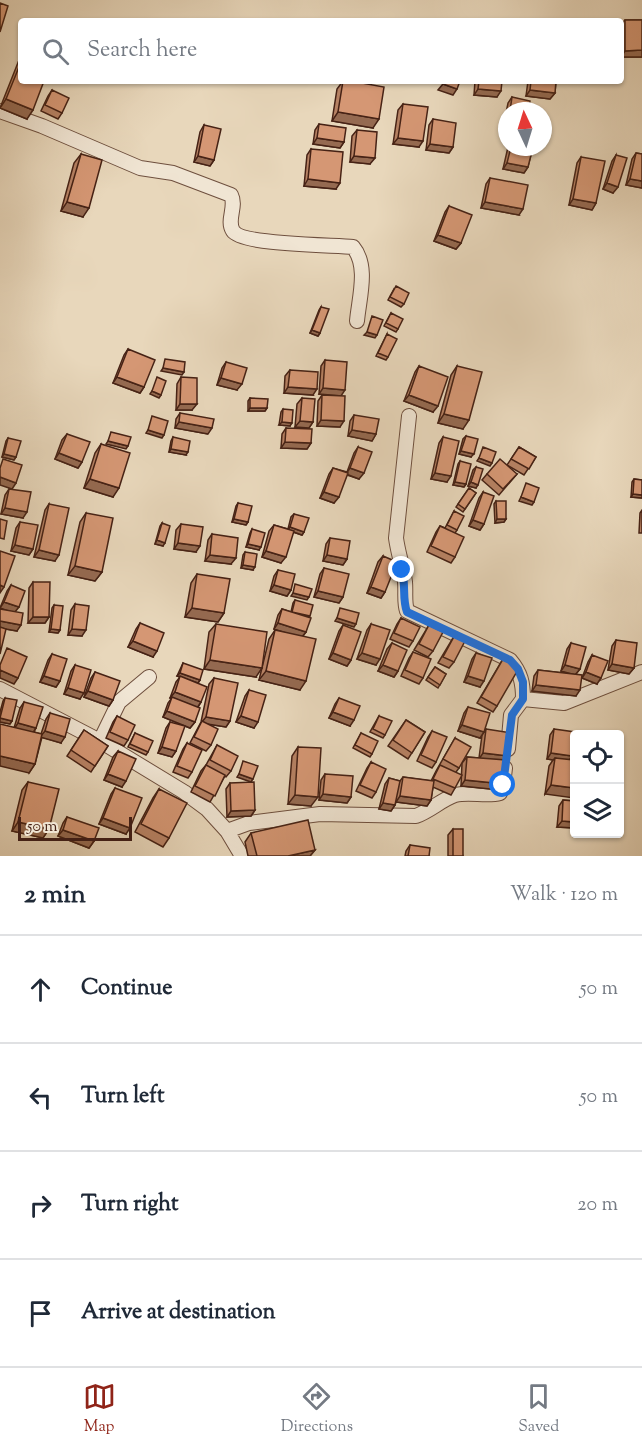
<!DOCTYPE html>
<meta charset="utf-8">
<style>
body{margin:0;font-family:"Sorts Mill Goudy",serif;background:#f6f6f7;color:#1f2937}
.controls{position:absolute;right:18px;bottom:18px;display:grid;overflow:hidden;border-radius:6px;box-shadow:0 2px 4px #0004}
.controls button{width:54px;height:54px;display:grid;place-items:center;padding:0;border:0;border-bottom:2px solid #e0e1e3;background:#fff;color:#1f2937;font:30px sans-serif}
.compass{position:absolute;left:498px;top:102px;width:54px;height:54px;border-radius:50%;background:#fff;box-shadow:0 2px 4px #0004;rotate:356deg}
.scale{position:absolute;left:18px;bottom:15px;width:114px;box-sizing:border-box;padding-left:6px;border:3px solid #462215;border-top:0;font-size:16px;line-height:21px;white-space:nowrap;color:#462215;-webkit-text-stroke:4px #f0e5d3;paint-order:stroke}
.stop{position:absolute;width:18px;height:18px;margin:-14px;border:4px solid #1a73e8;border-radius:50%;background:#fff}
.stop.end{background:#1a73e8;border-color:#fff;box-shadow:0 2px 6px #0008}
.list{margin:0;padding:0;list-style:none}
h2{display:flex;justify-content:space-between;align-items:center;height:78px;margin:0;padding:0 24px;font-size:26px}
h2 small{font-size:20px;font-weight:400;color:#747a83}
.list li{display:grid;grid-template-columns:39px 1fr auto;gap:18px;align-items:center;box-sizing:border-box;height:108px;padding:0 24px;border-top:2px solid #e0e1e3}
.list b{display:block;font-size:22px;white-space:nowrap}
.list em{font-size:20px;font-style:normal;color:#747a83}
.icon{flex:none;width:33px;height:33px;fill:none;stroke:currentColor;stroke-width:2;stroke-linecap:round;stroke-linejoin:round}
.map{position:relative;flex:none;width:642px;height:856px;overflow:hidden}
.search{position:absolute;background:#fff;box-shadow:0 2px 4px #0004;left:18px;right:18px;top:18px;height:66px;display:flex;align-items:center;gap:15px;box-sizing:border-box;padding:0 21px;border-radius:6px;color:#747a83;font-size:22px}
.sheet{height:510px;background:#fff}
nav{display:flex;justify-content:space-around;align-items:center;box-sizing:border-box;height:84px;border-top:2px solid #e0e1e3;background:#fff;font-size:16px;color:#747a83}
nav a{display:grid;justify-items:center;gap:3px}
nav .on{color:#8f2418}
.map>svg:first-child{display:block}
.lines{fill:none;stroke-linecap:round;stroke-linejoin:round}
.street-casing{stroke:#6e4f3e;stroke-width:16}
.street{stroke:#f0e5d3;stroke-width:14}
.wall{fill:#b78264;stroke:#462215;stroke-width:1.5}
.shaded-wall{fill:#956a51;stroke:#462215;stroke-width:1.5}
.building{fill:#d59774;stroke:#462215;stroke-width:1.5}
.route{stroke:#1a73e8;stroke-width:8}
</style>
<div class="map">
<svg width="642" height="856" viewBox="0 0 642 856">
<rect width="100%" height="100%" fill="#e8d7bb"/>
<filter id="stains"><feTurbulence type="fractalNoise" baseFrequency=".00333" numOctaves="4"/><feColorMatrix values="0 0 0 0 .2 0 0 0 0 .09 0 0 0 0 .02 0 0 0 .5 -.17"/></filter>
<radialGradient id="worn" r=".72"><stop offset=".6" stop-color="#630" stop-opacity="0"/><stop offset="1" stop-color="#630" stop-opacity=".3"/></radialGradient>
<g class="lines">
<!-- street casing -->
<g class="street-casing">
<path id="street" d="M0,111l42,15 98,42 33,5 58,22c6,12 -5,25 2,36 9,14 100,14 120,16 16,19 6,51 4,74
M409,416l-13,122c2,15 7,29 9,44 1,10 -1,20 2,29l103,49c11,13 13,23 13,39
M0,689l100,52 84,51 23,17 20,22 15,25
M100,741l19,-39 30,-25
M508,749l3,-34 12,-16 41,4 78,-31
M227,831l22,-8 71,-9 96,2c14,-5 25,-16 39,-21 15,-4 31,2 45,-2l3,-8 2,-17"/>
</g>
<!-- street -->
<use href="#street" class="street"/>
</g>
<!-- wall -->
<path class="wall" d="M625,20h17v37h-21v-32z
M21,57v24l6,38 -27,-11 19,-48z
M343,81h8l22,47 -41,-7 5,-32z
M475,81h27l-5,16 -23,-2z
M528,81h28l-1,12 -5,6 -24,-3z
M52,90l10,23 -4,6 -17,-8 7,-15z
M512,97l16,14h-21v13l-3,-1 4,-20z
M403,104l16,43 -26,-3 5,-34z
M433,119l20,28 -4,6 -23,-3 3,-25z
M319,124l25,18 -4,6 -27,-4 2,-14z
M204,125l10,35 -4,6 -16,-4 6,-30z
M357,130l13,34 -20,-2 2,-26z
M508,147h25l-5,20 -4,6 -21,-4z
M311,149l25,40 -32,-3 3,-31z
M636,153l6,1v34l-16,-3 6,-26z
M81,154l2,63 -22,-6 13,-48z
M616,155l-3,38 -10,-4 9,-28z
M581,157l15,46 -4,7 -23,-5 8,-42z
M490,178l29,37 -38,-7 5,-24z
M449,206l12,37 -5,6 -22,-8 11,-29z
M394,289l10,15 -3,3 -13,-7z
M321,307l-1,26 -2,3 -8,-3 9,-23z
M391,313l7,16 -2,3 -12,-6z
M387,334l1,23 -2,3 -10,-4z
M128,349l16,38 -4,6 -27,-10 11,-28z
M325,360l16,36 -1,31 -23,-1 1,-25 4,-6h7l-10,-1 2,-28z
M226,362l11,28 -20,-5 5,-17z
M419,366l14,46 -29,-11 11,-29z
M457,366l6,63 -25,-6 13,-48z
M290,370l23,25 -29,-2 1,-17z
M181,377l11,33h-16l1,-26z
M250,398l17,10 -2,3h-17v-10z
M302,398l11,24 -4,6 -14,-1 2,-23z
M283,409l7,17 -11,-1 2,-13z
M180,413l28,21 -33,-6 1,-9z
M354,415l22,19 -4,7 -24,-5 2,-15z
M286,428l25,15 -4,6 -26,-1 1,-14z
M67,434l15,28 -4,6 -23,-9 7,-19z
M466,436l5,21 -12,-3 4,-15z
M173,437l13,18 -17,-3 2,-11z
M443,437l4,45 -16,-3 8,-36z
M8,438l8,19 -2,3 -12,-3 4,-16z
M101,444l12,53 -29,-9 11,-35z
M358,447l1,32 -12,-4 -13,28 -14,-5 9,-24 4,-6 14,4 7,-19z
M519,447l17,10 -12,18 -17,-10z
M460,461l6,23 -2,3 -11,-2 5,-21z
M476,467v21l-8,-2 5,-16z
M487,474h30l-18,21 -17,-15z
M634,479l8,1v18l-11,-1 1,-15z
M469,488l7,5 -13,19 -7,-5z
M9,489l14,29 -22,-4 4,-19z
M483,492l1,32 -4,6 -11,-4 10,-28z
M496,501l10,18 -2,3 -9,1 -1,-19z
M238,503l10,19 -2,3 -14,-3 4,-16z
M49,504l6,57 -21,-4 11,-47z
M642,510v23h-3l1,-20z
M454,511l3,19 -2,3v24l-4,6 -24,-11 9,-20 4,-6 5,2z
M86,513l16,59 -7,9 -27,-6 12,-53z
M294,514l10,18 -2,3 -9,-3 -12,31 -19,-6 7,-26 5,-6 14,4 3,-12z
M20,522l13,27 -4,6 -18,-4 5,-23z
M162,523l1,23 -8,-2 5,-18z
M181,524l15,28 -22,-3 2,-19z
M252,529l7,21 -13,-3 4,-14z
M212,534l19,30 -26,-3 3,-21z
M330,538l17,21 -4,6 -20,-4 3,-17z
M245,552l8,18 -12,-2 2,-13z
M383,556l2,36 -4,6 -14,-5 11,-31z
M324,568l19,29 -4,6 -25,-6 6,-23z
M278,570l13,20 -4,6 -17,-5 4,-15z
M197,574l27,39 -6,9 -33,-5 6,-34z
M33,582l16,35 -4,6h-17l1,-35z
M11,585l4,27 2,19 -11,-2 -1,-19 -5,-2 7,-17z
M295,600l14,17 -3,15 -3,4 -3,54 -41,-10 10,-41 6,-9 6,1 -7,-2 4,-14 4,-6 9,3 2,-9z
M75,604l7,32 -14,-1 3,-25z
M54,605l6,25 -2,3 -9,-1 3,-24z
M401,618l12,23 -4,6 -19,-8 7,-15z
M140,623l13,34 -25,-10 8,-18z
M216,624l40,53 -52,-8 5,-37z
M371,624l5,41 -19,-6 10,-29z
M343,625l8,35 -4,6 -18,-7 10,-28z
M429,625l4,26 -5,6 -14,-7z
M456,633l-2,29 -5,6 -11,-5z
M616,640l18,28 -5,6 -21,-4 4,-24z
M392,643l6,28 -4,6 -16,-6 9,-22z
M571,643l9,26 -4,5v22l-44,-5 2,-15 4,-6 33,4 -10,-3 6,-22z
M413,652l10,26 -4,6 -18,-8 8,-18z
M476,653l4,34 -16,-5 8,-23z
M52,654l8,27 -4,6 -16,-5 8,-22z
M592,655l5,29 -15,-6 6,-16z
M503,659l-6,47 -4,6 -16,-9z
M183,663l17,17 -2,3 3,19 -3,5 -3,15 -5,6 -27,-11 5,-14 3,-4 -1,-1 6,-16 4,-5 -3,-1z
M75,665l5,34 -16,-5 7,-23z
M435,667l11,7 -8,14 -12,-8z
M95,672l18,28 -4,6 -25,-9 7,-19z
M214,678l16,43 -4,6 -19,-3 4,21 -5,6 -16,-8 11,-21 8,-38z
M249,690l5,38 -18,-6 9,-26z
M5,698l7,23 -2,3 -10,-2v-10l3,-11z
M339,698l11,28 -21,-8 6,-14z
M24,702l12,26 -2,4 7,2 5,-15 4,-6 11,30 -19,-6 -7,27 -6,9 -15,-45 6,-20z
M468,707l12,31 -22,-7 6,-18z
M117,716l11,24 -4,6 -18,-8 7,-16z
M379,716l6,19 -2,3 -13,-6z
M406,720l19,12 -17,27 -20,-13z
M170,722l6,29 -4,6 -14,-4 8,-25z
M486,729l22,27 -2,3 -6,31 -39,-4 1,-23 5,-6 12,1 3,-23z
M554,729l18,27 -3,3 5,1 -29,34 4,-28 4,-6 -6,-1 3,-24z
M84,730l24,16 -17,26 -24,-16z
M432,731l4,31 -4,6 -15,-7 11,-24z
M135,733l13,19 -2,3 -18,-8z
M361,733l11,21 -2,3 -17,-9z
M455,738l4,30 -3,4 -1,16 -4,7 -18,-8 -2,13 -4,6 -31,-4 -1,3 -4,6 -12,-2 6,-25 4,-6 11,3 3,-4 28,4 5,-10z
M187,743l5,29 -4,6 -15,-6 10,-23z
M217,745l14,26 -5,6 -1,-1 -15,26 -19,-10 10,-21 5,-6z
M298,747l13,59 -23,-2 4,-48z
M118,751l4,36 -18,-7 9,-23z
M371,762l5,30 -4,6 -16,-7 11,-23z
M325,774l26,23 -4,6 -28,-3 2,-20z
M28,782l21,47 -6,9 -31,-7 10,-41z
M230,783l25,27 -4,6 -24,1 -1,-28z
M115,788l11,46 -27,-10 12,-30z
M159,789l10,49 -6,9 -28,-15 18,-34z
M563,800l11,1v27l-17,-1 2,-21z
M67,817l27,24 -5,7 -31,-12 5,-13z
M453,829l10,27h-15v-21z
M251,833l64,17 -5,6h-62l-3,-14z
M410,845l19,11h-24l1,-5z"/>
<!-- shaded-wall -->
<path class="shaded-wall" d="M642,50v7h-21l4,-6z
M443,84l14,5 -4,6 -15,-5z
M478,89l23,2 -4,6 -23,-2z
M530,90l25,3 -5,6 -24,-3z
M6,99l27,11 -6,9 -27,-11z
M338,112l41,7 -6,9 -41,-7z
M317,138l27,4 -4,6 -27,-4z
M398,138l25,3 -4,6 -26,-3z
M430,144l23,3 -4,6 -23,-3z
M198,156l16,4 -4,6 -16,-4z
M354,156l21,2 -5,6 -20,-2z
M507,163l21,4 -4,6 -21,-4z
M308,179l32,4 -4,6 -32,-3z
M630,179l12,2v7l-16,-3z
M607,183l11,4 -5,6 -10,-4z
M573,199l23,4 -4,7 -23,-5z
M67,202l22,6 -6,9 -22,-6z
M485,202l38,7 -4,6 -38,-7z
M438,235l23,8 -5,6 -22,-8z
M312,330l8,3 -2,3 -8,-3z
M367,332l10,3 -2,3 -11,-3z
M163,368l21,4 -2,3 -21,-4z
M117,377l27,10 -4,6 -27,-10z
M221,378l21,6 -5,6 -20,-5z
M288,387l29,2 -4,6 -29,-2z
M323,388l22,2 -4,6 -22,-2z
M152,391l9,4 -2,3 -9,-4z
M409,395l29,11 -5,6 -29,-11z
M180,404h17l-5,6h-16z
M250,408h17l-2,3h-17z
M444,414l25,6 -6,9 -25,-6z
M321,420l23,1 -4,6 -23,-1z
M300,421l13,1 -4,6 -14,-1z
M179,422l33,6 -4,6 -33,-6z
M282,422l10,1 -2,3 -11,-1z
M148,430l16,5 -2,3 -16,-5z
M352,430l24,4 -4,7 -24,-5z
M108,441l20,5 -2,3 -20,-5z
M285,442l26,1 -4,6 -26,-1z
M171,449l17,3 -2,3 -17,-3z
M461,451l13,3 -3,3 -12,-3z
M59,453l23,9 -4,6 -23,-9z
M4,454l12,3 -2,3 -12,-3z
M479,458l13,5 -2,3 -13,-5z
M350,468l14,5 -5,6 -13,-5z
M435,473l16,3 -4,6 -16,-3z
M0,477l16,6 -4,6 -12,-4z
M90,479l29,9 -6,9 -29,-9z
M455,482l11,2 -2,3 -11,-2z
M471,482l7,3 -2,3 -8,-2z
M324,492l15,5 -5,6 -14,-5z
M633,494l9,1v3l-11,-1z
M521,497l13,5 -2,3 -13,-4z
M5,508l22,4 -4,6 -22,-4z
M234,519l14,3 -2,3 -14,-3z
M497,519h9l-2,3 -9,1z
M473,520l11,4 -4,6 -11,-4z
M290,527l14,5 -2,3 -14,-5z
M157,540l8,3 -2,3 -8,-2z
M178,543l22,3 -4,6 -22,-3z
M248,544l13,3 -2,3 -13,-3z
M15,545l18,4 -4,6 -18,-4z
M39,550l20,5 -4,6 -21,-4z
M266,551l20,6 -5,6 -19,-6z
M210,555l26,3 -5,6 -26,-3z
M327,555l20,4 -4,6 -20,-4z
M243,565l12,2 -2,3 -12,-2z
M75,566l27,6 -7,9 -27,-6z
M0,585l4,2 -4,6z
M274,585l17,5 -4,6 -17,-5z
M371,587l14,5 -4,6 -14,-5z
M318,591l25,6 -4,6 -25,-6z
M293,593l16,4 -2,3 -16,-4z
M4,602l15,5 -5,6 -14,-5z
M192,608l32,5 -6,9 -33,-5z
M33,617h16l-4,6h-17z
M337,618l19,6 -2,3 -19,-6z
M0,621l21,4 -4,6 -17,-3z
M278,623l28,9 -5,6 -27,-9z
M51,629l9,1 -2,3 -9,-1z
M72,629l14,1 -4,6 -14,-1z
M133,641l24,10 -4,6 -25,-10z
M333,653l18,7 -4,6 -18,-7z
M362,653l18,6 -4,6 -19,-6z
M210,660l52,8 -6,9 -52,-8z
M612,664l22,4 -5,6 -21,-4z
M383,665l15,6 -4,6 -16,-6z
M565,665l15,4 -5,6 -14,-4z
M0,670l18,8 -4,6 -14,-6z
M266,671l40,10 -6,9 -41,-10z
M586,672l15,6 -4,6 -15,-6z
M180,673l20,7 -2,3 -21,-7z
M44,676l16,5 -4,6 -16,-5z
M468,676l16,5 -4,6 -16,-5z
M536,685l44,5 -4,6 -44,-5z
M68,688l16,5 -4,6 -16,-5z
M88,691l25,9 -4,6 -25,-9z
M175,692l26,10 -4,6 -27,-10z
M167,711l28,11 -5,6 -27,-11z
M333,712l21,8 -4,6 -21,-8z
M241,716l17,6 -4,6 -18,-6z
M206,717l24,4 -4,6 -25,-4z
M0,718l12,3 -2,3 -10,-2z
M18,723l18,5 -4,6 -18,-5z
M462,725l22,7 -4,6 -22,-7z
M45,731l20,6 -4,6 -21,-6z
M162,747l14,4 -4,6 -14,-4z
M483,753l25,3 -4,6 -25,-3z
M551,753l21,3 -4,6 -13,-4 -2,2 -6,-1z
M0,756l35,8 -6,9 -29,-7z
M108,774l18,7 -4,6 -18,-7z
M239,774l14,5 -2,3 -14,-5z
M465,780l39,4 -4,6 -39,-4z
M551,785l23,3v10l-29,-4z
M323,794l28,3 -4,6 -28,-3z
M295,795l23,2 -7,9 -23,-2z
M400,796l31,4 -4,6 -31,-4z
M383,803l12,2 -4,6 -12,-2z
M255,810l-4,6 -24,1 4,-6z
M103,818l27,10 -4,6 -27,-10z
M562,821l12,1v6l-17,-1z
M18,822l31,7 -6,9 -31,-7z
M63,830l31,11 -5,7 -31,-12z
M315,850l-5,6h-22z"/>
<!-- building -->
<path class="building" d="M0,3l8,3 -8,26z
M625,20h17v30l-17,1z
M21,62v19h23l-11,29 -27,-11z
M343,81h8l33,6 -5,32 -41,-7z
M444,81h16l-3,8 -14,-5z
M479,81h23l-1,10 -23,-2z
M531,81h25l-1,12 -25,-3z
M52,90l17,8 -7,15 -17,-8z
M512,97l18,4 -2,10h-18z
M403,104l25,3 -5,34 -25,-3z
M433,119l23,4 -3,24 -23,-3z
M319,124l27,4 -2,14 -27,-4z
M204,125l17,4 -7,31 -16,-4z
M357,130l20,2 -2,26 -21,-2z
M511,147h22l-5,20 -21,-4z
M311,149l32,3 -3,31 -32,-4z
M636,153l6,1v27l-12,-2z
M81,154l21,6 -13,48 -22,-6z
M616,155l11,3 -9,29 -11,-4z
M581,157l24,4 -9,42 -23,-4z
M490,178l38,7 -5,24 -38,-7z
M449,206l23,9 -11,28 -23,-8z
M396,286l13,7 -5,11 -14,-7z
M321,307l8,2 -9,24 -8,-3z
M391,313l12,6 -5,10 -12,-6z
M372,316l11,4 -6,15 -10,-3z
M387,334l10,5 -9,18 -10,-4z
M128,349l27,11 -11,27 -27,-10z
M165,359l20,3 -1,10 -21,-4z
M325,360l22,2 -2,28 -22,-2z
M226,362l21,6 -5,16 -21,-6z
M419,366l29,11 -10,29 -29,-11z
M457,366l25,6 -13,48 -25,-6z
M290,370l28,2 -1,17 -29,-2z
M157,377l9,4 -5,14 -9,-4z
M181,377l16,1v26h-17z
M322,395l23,1 -1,25 -23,-1z
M250,398l18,1 -1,9h-17z
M302,398l13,1 -2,23 -13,-1z
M283,409l10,1 -1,13 -10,-1z
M180,413l34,6 -2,9 -33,-6z
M354,415l25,4 -3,15 -24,-4z
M152,416l16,5 -4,14 -16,-5z
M286,428l26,1 -1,14 -26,-1z
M111,432l20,5 -3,9 -20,-5z
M67,434l23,8 -8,20 -23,-9z
M466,436l12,3 -4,15 -13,-3z
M173,437l17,4 -2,11 -17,-3z
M443,437l16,4 -8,35 -16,-3z
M8,438l13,3 -5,16 -12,-3z
M101,444l29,9 -11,35 -29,-9z
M358,447l14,5 -8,21 -14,-5z
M483,447l13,5 -4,11 -13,-5z
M519,447l17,10 -7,12 -18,-10z
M3,459l19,6 -6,18 -16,-6v-9z
M500,459l17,15 -14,15 -16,-15z
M460,461l11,3 -5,20 -11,-2z
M476,467l7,2 -5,16 -7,-3z
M333,468l15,5 -9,24 -15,-5z
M634,479l8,1v15l-9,-1z
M526,483l13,5 -5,14 -13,-5z
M469,488l7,5 -11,16 -7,-5z
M9,489l22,3 -4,20 -22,-4z
M483,492l11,4 -10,28 -11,-4z
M496,501h10v18h-9z
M238,503l14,3 -4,16 -14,-3z
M49,504l20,4 -10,47 -20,-5z
M454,511l10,5 -7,14 -10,-5z
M86,513l27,5 -11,54 -27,-6z
M294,514l15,4 -5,14 -14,-5z
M0,519l7,2 -3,18 -4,-1z
M20,522l18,3 -5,24 -18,-4z
M162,523l8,3 -5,17 -8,-3z
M181,524l22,3 -3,19 -22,-3z
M274,525l20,6 -8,26 -20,-6z
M440,526l24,11 -9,20 -24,-11z
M252,529l13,4 -4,14 -13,-3z
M212,534l26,4 -2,20 -26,-3z
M330,538l20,3 -3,18 -20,-4z
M0,551l15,5 -11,31 -4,-2z
M245,552l12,2 -2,13 -12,-2z
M383,556l14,6 -12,30 -14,-5z
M324,568l25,6 -6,23 -25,-6z
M278,570l17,4 -4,16 -17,-5z
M197,574l33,5 -6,34 -32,-5z
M33,582h17l-1,35h-16z
M295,584l17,5 -3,8 -16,-4z
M11,585l14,6 -6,16 -15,-5z
M295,600l18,5 -3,11 -18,-4z
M75,604l14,2 -3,24 -14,-1z
M54,605l9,1 -3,24 -9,-1z
M340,608l19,5 -3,11 -19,-6z
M0,609l23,4 -2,12 -21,-4z
M282,609l29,9 -5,14 -28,-9z
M401,618l19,9 -7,14 -19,-8z
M140,623l24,10 -7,18 -24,-10z
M216,624l51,8 -5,36 -52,-8z
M371,624l19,6 -10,29 -18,-6z
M343,625l18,7 -10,28 -18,-7z
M429,625l14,7 -10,19 -14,-7z
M0,627l6,2 -6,25z
M275,630l41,9 -10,42 -40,-10z
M456,633l10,6 -12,23 -11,-5z
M616,640l21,3 -3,25 -22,-4z
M392,643l15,7 -9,21 -15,-6z
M571,643l15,4 -6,22 -15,-4z
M7,648l20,9 -9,21 -18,-8v-5z
M413,652l18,7 -8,19 -18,-8z
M476,653l16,5 -8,23 -16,-5z
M52,654l15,5 -7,22 -16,-5z
M592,655l16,6 -7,17 -15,-6z
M503,659l16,9 -22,38 -16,-9z
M183,663l20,7 -3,10 -20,-7z
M75,665l16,5 -7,23 -16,-5z
M435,667l11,7 -6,11 -12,-8z
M538,670l44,5 -2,15 -44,-5z
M95,672l25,9 -7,19 -25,-9z
M180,676l27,11 -6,15 -26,-10z
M214,678l24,5 -8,38 -24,-4z
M249,690l17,5 -8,27 -17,-6z
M172,697l28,11 -5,14 -28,-11z
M5,698l12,2 -5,21 -12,-3z
M339,698l21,8 -6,14 -21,-8z
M24,702l19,5 -7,21 -18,-5z
M468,707l22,6 -6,19 -22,-7z
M50,713l20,6 -5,18 -20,-6z
M117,716l18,9 -7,15 -18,-8z
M379,716l13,5 -7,14 -12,-6z
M406,720l19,12 -13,21 -19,-13z
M202,721l16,8 -7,16 -17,-8z
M170,722l15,4 -9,25 -14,-4z
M0,724l42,10 -7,30 -35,-8z
M486,729l25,4 -3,23 -25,-3z
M554,729l21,3 -3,24 -21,-3z
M84,730l24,16 -13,20 -24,-16z
M432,731l15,6 -11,25 -15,-7z
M135,733l18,8 -5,11 -18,-8z
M361,733l17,8 -6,13 -17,-9z
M455,738l16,9 -12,21 -16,-9z
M187,743l15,7 -10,22 -15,-6z
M217,745l21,11 -7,15 -21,-11z
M298,747l23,1 -3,49 -23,-2z
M118,751l18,8 -10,22 -18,-7z
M467,757l39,3 -2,24 -39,-4z
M555,758l19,2v28l-23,-3z
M243,761l15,5 -5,13 -14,-5z
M371,762l15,7 -10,23 -16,-7z
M206,765l19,10 -10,21 -20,-10z
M440,765l22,10 -7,13 -22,-9z
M325,774l28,2 -2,21 -28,-3z
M403,777l31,4 -3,19 -31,-4z
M389,778l11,3 -5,24 -12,-2z
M28,782l31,7 -10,40 -31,-7z
M254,782l1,28 -24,1 -1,-28z
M115,788l27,10 -12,30 -27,-10z
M159,789l28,14 -18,35 -28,-14z
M563,800l11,1v21l-12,-1z
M67,817l32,11 -5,13 -31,-11z
M308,820l7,30 -27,6h-31l-6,-23z
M453,829h10v27h-10z
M410,845l20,3 -1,8h-21z"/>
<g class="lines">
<!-- route -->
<path class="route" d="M402,570c4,14 0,29 5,42l103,48 8,9 5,13v17l-11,16 -9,70"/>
</g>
<rect width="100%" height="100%" filter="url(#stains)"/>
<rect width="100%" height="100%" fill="url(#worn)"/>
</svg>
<div class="controls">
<button><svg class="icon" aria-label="locate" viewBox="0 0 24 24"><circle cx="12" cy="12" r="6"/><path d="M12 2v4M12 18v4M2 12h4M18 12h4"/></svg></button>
<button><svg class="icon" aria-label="layers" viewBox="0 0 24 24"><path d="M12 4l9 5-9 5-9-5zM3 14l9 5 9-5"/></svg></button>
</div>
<svg class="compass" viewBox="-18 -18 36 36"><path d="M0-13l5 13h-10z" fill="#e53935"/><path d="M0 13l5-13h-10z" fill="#747a83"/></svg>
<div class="scale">50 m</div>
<div class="stop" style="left:503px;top:785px"></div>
<div class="stop end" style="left:402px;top:570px"></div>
<div class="search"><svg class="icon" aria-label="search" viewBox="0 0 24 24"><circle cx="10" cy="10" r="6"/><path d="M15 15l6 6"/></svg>Search here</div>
</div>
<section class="sheet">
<h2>2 min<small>Walk · 120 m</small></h2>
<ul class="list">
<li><svg class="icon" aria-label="ahead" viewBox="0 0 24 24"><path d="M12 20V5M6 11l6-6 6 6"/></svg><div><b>Continue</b></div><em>50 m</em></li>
<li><svg class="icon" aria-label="left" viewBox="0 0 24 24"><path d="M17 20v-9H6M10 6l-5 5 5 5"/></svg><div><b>Turn left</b></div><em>50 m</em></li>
<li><svg class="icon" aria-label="right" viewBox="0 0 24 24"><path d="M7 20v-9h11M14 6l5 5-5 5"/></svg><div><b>Turn right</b></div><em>20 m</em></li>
<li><svg class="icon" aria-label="arrive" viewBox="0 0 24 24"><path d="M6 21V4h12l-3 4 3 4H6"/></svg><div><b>Arrive at destination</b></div></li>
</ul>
</section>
<nav>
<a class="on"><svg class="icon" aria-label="map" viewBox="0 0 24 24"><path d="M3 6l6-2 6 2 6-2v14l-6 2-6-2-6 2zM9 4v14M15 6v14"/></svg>Map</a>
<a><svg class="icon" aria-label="directions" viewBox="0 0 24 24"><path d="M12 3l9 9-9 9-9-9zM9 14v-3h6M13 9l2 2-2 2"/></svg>Directions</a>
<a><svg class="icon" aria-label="saved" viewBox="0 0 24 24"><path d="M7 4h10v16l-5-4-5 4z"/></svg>Saved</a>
</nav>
